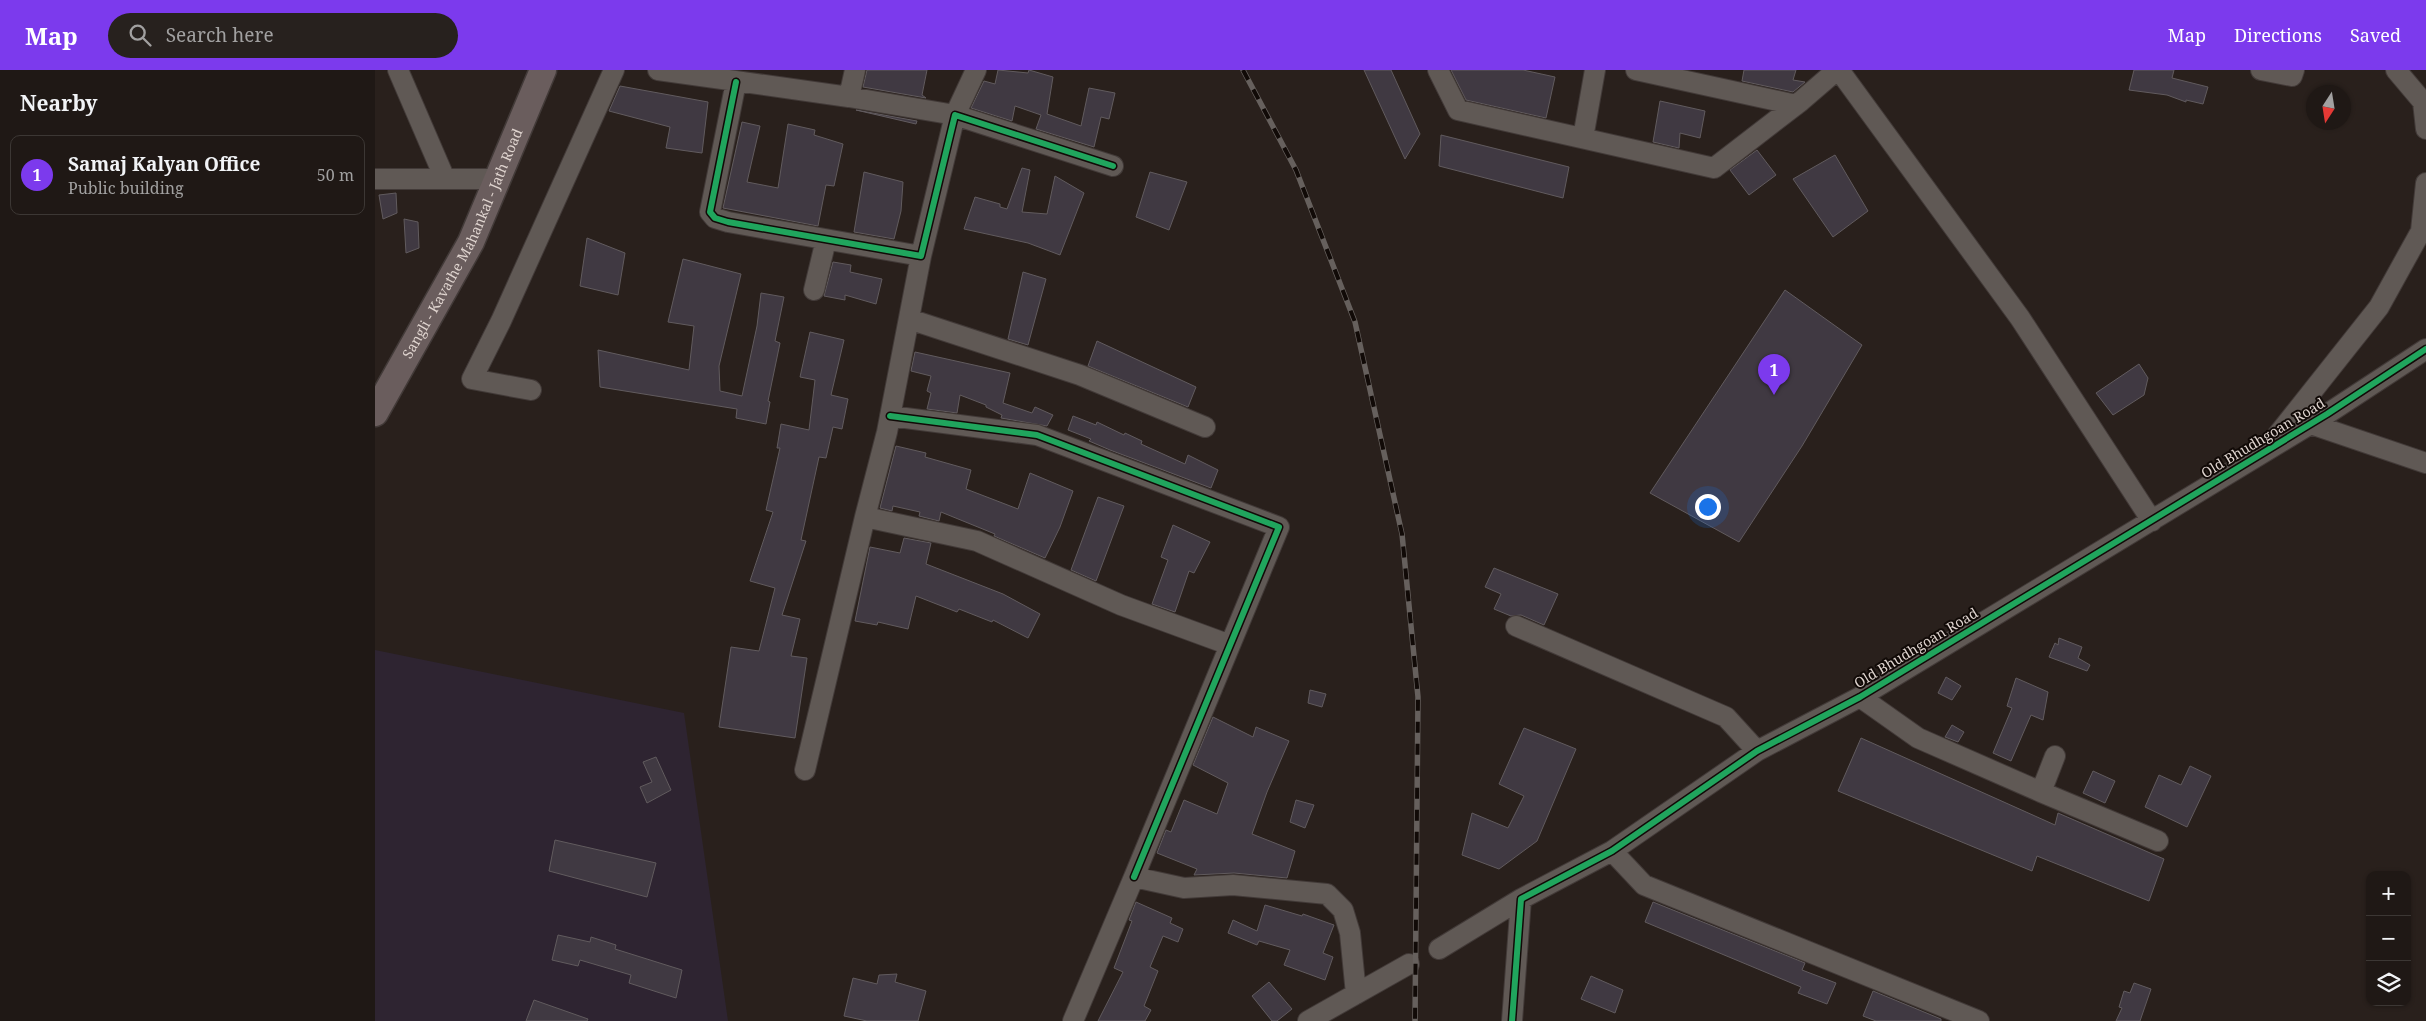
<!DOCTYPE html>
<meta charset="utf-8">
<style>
body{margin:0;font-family:"Noto Serif",serif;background:#27211e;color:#f1f3f6}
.controls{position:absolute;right:15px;bottom:15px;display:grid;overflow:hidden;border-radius:10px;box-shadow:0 1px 4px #0004}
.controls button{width:45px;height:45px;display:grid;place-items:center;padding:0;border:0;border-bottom:1px solid #3c3734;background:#1f1815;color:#f1f3f6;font:25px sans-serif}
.compass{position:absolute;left:1931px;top:15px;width:45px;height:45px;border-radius:50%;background:#1f1815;box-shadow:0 1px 4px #0004;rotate:192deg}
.you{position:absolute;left:1332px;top:436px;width:18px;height:18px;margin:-12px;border:4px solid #fff;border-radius:50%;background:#1a73e8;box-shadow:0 0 0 8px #1a73e833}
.badge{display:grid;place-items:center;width:32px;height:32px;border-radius:50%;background:#7c3aed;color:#fff;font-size:16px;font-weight:700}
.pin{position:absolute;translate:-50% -41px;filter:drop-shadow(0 1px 2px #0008)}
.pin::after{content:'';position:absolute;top:26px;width:18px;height:15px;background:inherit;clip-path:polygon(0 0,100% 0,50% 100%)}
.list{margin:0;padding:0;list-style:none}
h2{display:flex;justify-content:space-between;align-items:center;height:65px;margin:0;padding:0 20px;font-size:21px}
h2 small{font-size:16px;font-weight:400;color:#a1a0a0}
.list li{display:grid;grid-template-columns:32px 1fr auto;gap:15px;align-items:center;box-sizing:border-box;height:80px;margin:0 10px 10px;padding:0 10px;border:1px solid #3c3734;border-radius:10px}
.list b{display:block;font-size:19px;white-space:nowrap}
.list p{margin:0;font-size:16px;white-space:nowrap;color:#a1a0a0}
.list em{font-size:16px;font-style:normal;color:#a1a0a0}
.icon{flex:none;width:28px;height:28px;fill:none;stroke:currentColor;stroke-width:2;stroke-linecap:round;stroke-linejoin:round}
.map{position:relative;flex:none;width:2051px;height:951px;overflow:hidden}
header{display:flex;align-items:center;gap:30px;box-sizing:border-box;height:70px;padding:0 25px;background:#7c3aed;color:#fff}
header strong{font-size:24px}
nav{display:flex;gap:28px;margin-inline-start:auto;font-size:18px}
.search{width:350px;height:45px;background:#27211e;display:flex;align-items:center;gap:12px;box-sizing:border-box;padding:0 18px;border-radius:28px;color:#a1a0a0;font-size:19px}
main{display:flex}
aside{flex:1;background:#1f1815}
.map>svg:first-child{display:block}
.industrial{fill:#2e2431}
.building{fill:#403942;stroke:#615b5e}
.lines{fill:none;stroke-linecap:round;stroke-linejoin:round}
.minor-casing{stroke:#423a38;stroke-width:22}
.major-casing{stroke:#423a38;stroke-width:29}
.minor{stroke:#605955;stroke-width:20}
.major{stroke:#6a5d5d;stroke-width:26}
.rail-casing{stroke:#66605d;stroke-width:5.5}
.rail{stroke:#110a07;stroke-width:4;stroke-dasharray:11;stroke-linecap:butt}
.cycleway-casing{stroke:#110a07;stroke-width:9}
.cycleway{stroke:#20a55d;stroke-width:6}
.labels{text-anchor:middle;stroke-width:4;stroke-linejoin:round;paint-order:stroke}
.street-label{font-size:14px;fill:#dfd4cf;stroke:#110a07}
</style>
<header>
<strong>Map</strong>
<div class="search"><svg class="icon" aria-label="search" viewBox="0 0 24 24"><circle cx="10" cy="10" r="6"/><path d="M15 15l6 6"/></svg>Search here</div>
<nav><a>Map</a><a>Directions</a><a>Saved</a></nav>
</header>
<main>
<aside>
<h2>Nearby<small></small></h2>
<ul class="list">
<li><span class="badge">1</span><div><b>Samaj Kalyan Office</b><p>Public building</p></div><em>50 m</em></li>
</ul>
</aside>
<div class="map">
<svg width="2051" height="951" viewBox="0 0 2051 951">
<rect width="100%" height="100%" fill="#29201c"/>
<!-- industrial -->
<path class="industrial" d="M0,580l309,63 44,308h-353z"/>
<!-- building -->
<path class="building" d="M492,0h60l-5,25 4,3 -63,-11z
M623,0l30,3 1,-3 24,7 -6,37 34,12 8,-38 26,5 -6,26 -8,-2 -7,30 -58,-18 5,-14 -26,-9 -3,15 -41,-13 13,-27 11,3z
M989,0h27l29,64 -15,25z
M1076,0h72l32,7 -9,41 -80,-18z
M1369,0h52l-3,10 12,2 -12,10 -51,-11z
M1759,0h40l-2,8 36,9 -5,17 -17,-4v2l-19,-7 -38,-5z
M245,16l88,16 -6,51 -36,-5 4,-21 -61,-16z
M1285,31l45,10 -5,27 -20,-5 -1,15 -26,-6z
M481,40l61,11 -1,3z
M367,52l18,4 -13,56 31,6 10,-64 27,6 -1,5 29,9 -9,42 -8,-1 -8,41 -95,-18z
M1066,65l128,32 -6,31 -124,-32z
M1382,80l19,25 -27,20 -19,-25z
M1460,85l33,56 -35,26 -40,-58z
M647,98l8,2 -8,42 25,2 8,-38 29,17 -24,62 -32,-12 -64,-14 11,-32 25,7v3l7,2z
M489,102l39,10 -2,29 -7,28 -40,-7z
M775,102l37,10 -18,48 -33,-13z
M21,123l1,20 -14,6 -4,-24z
M29,149l14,3 1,26 -13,5z
M212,168l38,15 -7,42 -38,-9z
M308,189l58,15 -22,92 1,25 22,5 15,-70 4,-33 23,4 -9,44 5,2 -12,58 2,1 -4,22 -30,-6 1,-9 -137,-22 -2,-37 91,20 5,-44 -26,-4z
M458,192l18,3 -1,7 32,7 -6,25 -31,-9v5l-21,-4z
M648,202l23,7 -18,66 -20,-6z
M1410,220l77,55 -60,101 -63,96 -89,-49z
M435,262l34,8 -13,55 17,4 -6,30 -9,-2 -7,31 -7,-1 -18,83 5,1 -24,74 18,4 -9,37 16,2 -12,80 -76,-11 12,-80 28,4 16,-63 -25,-7 23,-69 -7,-2 14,-62h-3l4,-24 28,6 6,-50 -15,-3z
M722,271l99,46 -8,20 -100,-41z
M540,282l95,21 -7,30 29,10 3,-6 18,8 -6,11 -46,-8 1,-3 -16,-8v-2l-26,-10 -3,18 -30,-4 4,-16 -4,-2 4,-15 -20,-5z
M1764,294l9,14 -4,17 -31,20 -17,-22z
M698,346l23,9 1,-3 27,13 1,-2 17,8 -1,3 44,20 3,-9 30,15 -7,18 -101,-38 -21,-9 2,-2 -23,-9z
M521,376l30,7 -1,4 46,13 -5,19 52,20 12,-36 43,18 -13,36 -15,31 -51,-22 1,-2 -54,-22 -2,9 -20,-5 1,-4 -27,-6 -1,5 -12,-3z
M723,427l26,9 -28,75 -25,-11z
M798,455l37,17 -16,31 -5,-2 -14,41 -23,-8 16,-44 -7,-3z
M529,468l27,5 -5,21 77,30 37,20 -12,24 -35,-18 -1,2 -33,-13 -2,3 -41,-16 -8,33 -30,-7 -1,3 -22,-4 15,-74 30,6z
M1119,498l64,26 -14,31 -23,-10 -10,1 -17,-7 7,-15 -16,-7z
M1684,568l23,9 -4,11 12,7 -3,6 -38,-14 6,-14 3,2z
M1571,607l15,9 -9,14 -14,-7z
M1641,608l32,14 -5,28 -12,-5 -20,46 -18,-8 19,-45 -5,-2z
M935,620l16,4 -4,13 -14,-4z
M838,647l40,20 3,-10 33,14 -22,51 -15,42 43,17 -8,27 -53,-5 -40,2 3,-6 -40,-16 9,-23 5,2 13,-32 33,14 11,-31 -35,-18z
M1577,655l12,7 -6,10 -13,-5z
M1149,658l52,21 -39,92 -38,28 -37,-14 10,-42 36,15 16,-32 -25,-12z
M1486,668l194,87 3,-12 106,46 -15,42 -112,-45 -5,15 -194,-80z
M281,687l15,33 -24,13 -7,-16 12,-5 -9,-20z
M1815,696l21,10 -24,51 -42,-20 14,-32 22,10z
M1718,701l22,10 -10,22 -22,-10z
M921,730l18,5 -9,23 -15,-6z
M180,770l101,23 -9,34 -98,-26z
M761,832l36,16 -2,5 13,6 -5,13 -15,-6 -13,31 8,4 -14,35 7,4 -6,11h-47l25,-49 -9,-4 18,-47 -3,-1z
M1278,832l152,61 -3,7 34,13 -9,21 -29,-11 3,-6 -156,-65z
M890,835l37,11 1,-2 31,11 -11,28 10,4 -8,23 -41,-15 6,-15 -31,-9 -2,4 -29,-12 5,-13 24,11z
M183,865l32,7 1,-5 25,8 -1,4 67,21 -6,28 -47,-15 2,-8 -51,-15 -2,6 -26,-6z
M522,904l-2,8 31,9 -8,30h-51l-23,-5 9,-38 24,6 2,-9z
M1216,906l32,14 -8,23 -34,-14z
M894,912l23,27 -15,12h-5l-20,-25z
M1759,913l17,6 -11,32h-24l6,-13 -3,-1 5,-16 6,2z
M1498,921l68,28v2h-65l-13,-5z
M159,930l54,19 -1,2h-61z"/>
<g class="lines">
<!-- minor casing -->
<g class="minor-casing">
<path id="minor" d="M23,0l47,109
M283,0l191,27 106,18 21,-45
M1063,0l20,40 256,58 87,-67 36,-31
M1261,0l160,35
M1464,0l181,248 132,203
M1886,0l31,6 2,-6
M2021,0l27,32 3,27
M361,12l-26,130 5,6 13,4 193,34 34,-141 158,51
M474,27l6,-27
M1208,68l12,-68
M0,109h122
M546,186l-34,176 -22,85 112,24 144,64 109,40
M439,220l12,-50
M534,249l171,56 125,52
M156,320l-59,-11 29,-58 113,-251
M515,346l147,19 242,92 -145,350
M1936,354l115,39
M1897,372l107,-135 42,-76 5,-48
M1141,556l210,91 31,34
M1485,627l58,41 123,54 14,-36
M430,700l60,-253
M1666,722l117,49
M1237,781l32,34 335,136
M1064,879l82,-50
M698,951l61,-144 50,11 49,-3 94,9 16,16 7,23 6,61
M933,951l101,-57
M1137,951l9,-122 91,-48 145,-100 103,-54 467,-283 99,-65"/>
</g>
<!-- major casing -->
<g class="major-casing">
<g id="major">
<path id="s1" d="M0,343l96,-171 72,-172"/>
</g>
</g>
<!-- minor -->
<use href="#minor" class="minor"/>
<!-- major -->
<use href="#major" class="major"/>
<!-- rail casing -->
<g class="rail-casing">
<path id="rail" d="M868,0l53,100 59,152 47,212 16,163 -3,324"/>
</g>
<!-- rail -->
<use href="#rail" class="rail"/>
<!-- cycleway casing -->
<g class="cycleway-casing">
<path id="cycleway" d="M361,12l-26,130 5,6 13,4 193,34 34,-141 158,51
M515,346l147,19 242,92 -145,350
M1137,951l9,-122 91,-48 145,-100 103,-54 467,-283 99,-65"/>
</g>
<!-- cycleway -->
<use href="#cycleway" class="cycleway"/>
</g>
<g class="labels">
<!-- street labels -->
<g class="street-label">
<text dy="5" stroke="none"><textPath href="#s1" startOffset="191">Sangli - Kavathe Mahankal - Jath Road</textPath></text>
<text transform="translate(1888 368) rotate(-31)" y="5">Old Bhudhgoan Road</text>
<text transform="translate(1541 578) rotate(-31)" y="5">Old Bhudhgoan Road</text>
</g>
</g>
</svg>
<div class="controls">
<button>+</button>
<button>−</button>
<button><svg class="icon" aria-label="layers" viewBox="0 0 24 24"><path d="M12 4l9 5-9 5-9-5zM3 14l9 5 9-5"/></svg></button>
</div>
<svg class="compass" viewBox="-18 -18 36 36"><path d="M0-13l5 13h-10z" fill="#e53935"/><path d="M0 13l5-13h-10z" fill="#a1a0a0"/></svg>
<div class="you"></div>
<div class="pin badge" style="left:1399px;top:325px">1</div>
</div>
</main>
